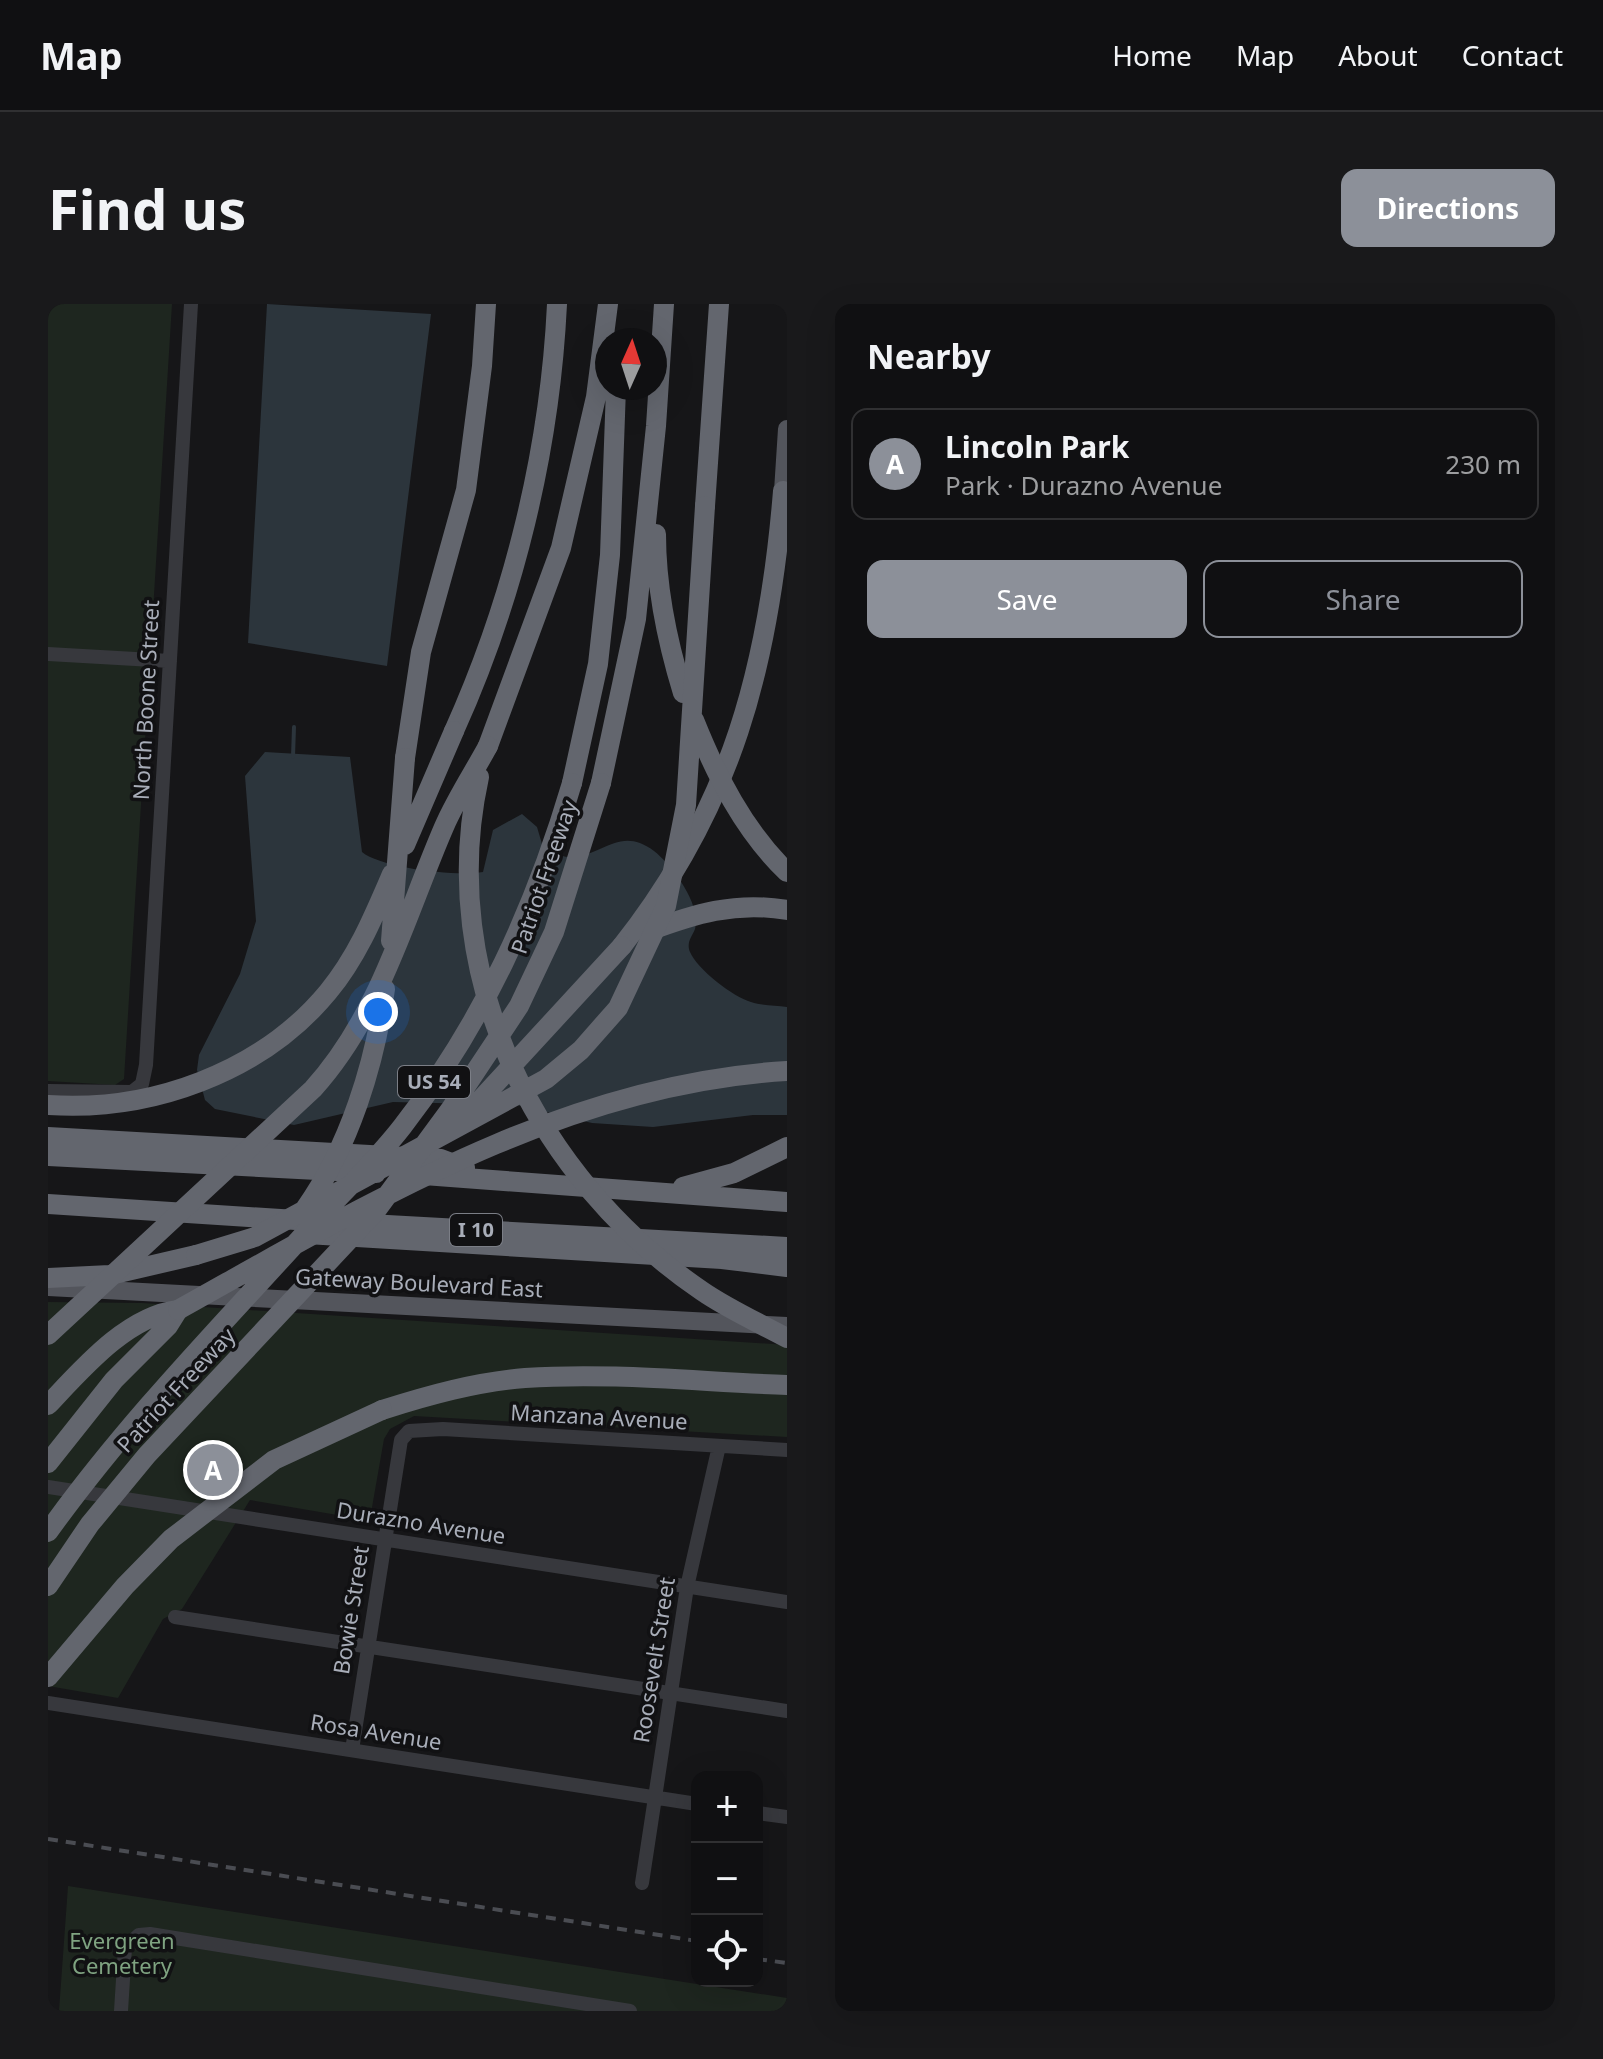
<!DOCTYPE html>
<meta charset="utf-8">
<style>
body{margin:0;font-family:"Noto Sans",sans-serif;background:#19191b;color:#f1f3f6}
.controls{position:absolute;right:24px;bottom:24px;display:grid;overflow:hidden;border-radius:16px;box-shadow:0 8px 32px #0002}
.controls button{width:72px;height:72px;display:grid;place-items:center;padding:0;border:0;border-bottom:2px solid #303032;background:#101012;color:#f1f3f6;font:40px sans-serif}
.compass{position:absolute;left:547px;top:24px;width:72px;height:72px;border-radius:50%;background:#101012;box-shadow:0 8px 32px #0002;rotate:3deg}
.you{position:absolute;left:330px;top:708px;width:28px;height:28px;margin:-20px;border:6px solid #fff;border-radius:50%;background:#1a73e8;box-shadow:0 0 0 12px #1a73e833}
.badge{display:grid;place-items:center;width:52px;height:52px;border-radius:50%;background:#8c9099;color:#fff;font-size:26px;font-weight:700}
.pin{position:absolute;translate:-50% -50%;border:4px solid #fff;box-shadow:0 2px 8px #0006}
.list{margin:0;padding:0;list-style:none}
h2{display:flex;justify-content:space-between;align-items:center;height:104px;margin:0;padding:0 32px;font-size:34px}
h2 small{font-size:26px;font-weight:400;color:#9c9d9f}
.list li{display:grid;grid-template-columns:52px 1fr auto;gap:24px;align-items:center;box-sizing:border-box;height:112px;margin:0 16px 16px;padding:0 16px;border:2px solid #303032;border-radius:16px}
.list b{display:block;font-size:30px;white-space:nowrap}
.list p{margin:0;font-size:26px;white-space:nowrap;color:#9c9d9f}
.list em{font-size:26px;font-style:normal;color:#9c9d9f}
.actions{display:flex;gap:16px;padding:24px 32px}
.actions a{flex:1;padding:18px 0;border:2px solid #8c9099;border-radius:16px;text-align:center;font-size:28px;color:#8c9099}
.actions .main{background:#8c9099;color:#fff}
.icon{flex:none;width:44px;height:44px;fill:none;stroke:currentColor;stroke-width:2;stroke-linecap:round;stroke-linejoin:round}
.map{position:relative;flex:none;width:739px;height:1707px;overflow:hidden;border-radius:16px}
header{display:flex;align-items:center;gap:48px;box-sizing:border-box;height:112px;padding:0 40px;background:#101012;border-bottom:2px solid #303032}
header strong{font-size:38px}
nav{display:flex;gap:44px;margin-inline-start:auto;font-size:28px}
.intro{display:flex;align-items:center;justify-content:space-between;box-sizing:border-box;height:192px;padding:0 48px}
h1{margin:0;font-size:56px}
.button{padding:20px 36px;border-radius:16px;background:#8c9099;color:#fff;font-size:28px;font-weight:700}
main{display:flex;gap:48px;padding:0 48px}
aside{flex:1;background:#101012;border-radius:16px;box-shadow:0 8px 32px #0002}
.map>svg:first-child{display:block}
.green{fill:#1e261f}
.water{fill:#2c353c}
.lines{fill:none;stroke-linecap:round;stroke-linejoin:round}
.stream{stroke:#2c353c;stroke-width:4}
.minor{stroke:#37383d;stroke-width:14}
.major{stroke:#53555c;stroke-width:18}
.highway{stroke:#63666e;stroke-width:20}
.rail{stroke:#4a4c52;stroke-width:4;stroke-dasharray:10 8;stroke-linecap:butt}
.highway-bridge{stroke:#63666e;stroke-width:20}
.labels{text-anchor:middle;stroke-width:7;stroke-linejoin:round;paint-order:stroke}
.shield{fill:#111113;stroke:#7b7e86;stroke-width:2}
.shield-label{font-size:20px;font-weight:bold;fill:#a8adb8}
.street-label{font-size:22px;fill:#a8adb8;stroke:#111113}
.park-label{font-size:22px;fill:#7fa381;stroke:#111113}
</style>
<header>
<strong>Map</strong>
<nav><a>Home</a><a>Map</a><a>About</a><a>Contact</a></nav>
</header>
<div class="intro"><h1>Find us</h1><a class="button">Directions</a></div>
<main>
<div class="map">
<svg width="739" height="1707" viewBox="0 0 739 1707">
<rect width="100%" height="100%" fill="#161618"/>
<!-- green -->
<path class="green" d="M0,0h124l-48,775 -9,6 -67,-4z
M0,998l94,1 645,42v92l-373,-21 -24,13 -6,10 -13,74 -12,1 -4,4 -105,-18 -68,109 -19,10 -45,79 -70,-12z
M20,1582l719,112v13h-728z"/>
<!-- water -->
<path class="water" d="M219,0l164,10 -44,352 -139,-23z
M217,448l85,5 12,95c19,16 96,25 121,20l10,-42 29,-16 15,13 5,17c7,5 18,13 27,13 35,0 50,-32 85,-6 18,14 48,54 41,78 -3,8 -9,13 -5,23 7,17 43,45 61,50 11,4 24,3 36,5v108h-34l-100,12 -61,-4 -75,-18 -124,-3 -99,23 -79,-16 -10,-9 -8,-30 2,-15 41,-81 16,-53 -11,-145z"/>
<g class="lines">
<!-- stream -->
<path class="stream" d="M245,453l1,-30"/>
<!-- minor -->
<path class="minor" d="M0,350l122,7
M0,787l84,1 10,-8 4,-19 45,-761
M0,1183l739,115
M127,1313l612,94
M0,1399l649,101
M304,1446l49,-310 8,-9 34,-2 344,21
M709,1509l30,4
M594,1579l45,-296 32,-141
M73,1707l4,-63 14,-13 11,-1 480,77"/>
<!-- major -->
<path class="major" d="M735,187l4,-62
M0,983l739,39"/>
<!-- highway -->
<path class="highway" d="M657,202l14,-202
M608,230c0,55 11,107 27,159
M406,427c60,-133 96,-281 103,-427
M440,442l73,-198 35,-151 12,-93
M357,454l16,-106 45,-162 16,-124 4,-62
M524,479l26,-119 12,-109 6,-167
M553,479l35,-164 20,-193 8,-122
M598,628c48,-18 89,-31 141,-22
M574,642c110,-139 147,-281 161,-455
M0,833l393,22 24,9
M0,852l328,17
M376,871l363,27
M635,883l51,-14 53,-26
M0,900l248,16
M303,919l436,24
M259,930l415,25 65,8
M0,974l62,-3 86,-20
M0,1101c34,-36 79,-89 130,-95
M334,1106c47,-15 94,-28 143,-32 86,-6 175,4 262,7
M0,1159l66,-83 54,-54 10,-16"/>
<!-- rail -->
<path class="rail" d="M0,1535l649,102
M709,1655l30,4"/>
<!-- highway-bridge -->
<path class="highway-bridge" d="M646,416c22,55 50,111 93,152
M431,473c-44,199 58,402 223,514 26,18 57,32 85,47
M357,541l49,-114
M343,637l14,-183
M0,801c102,7 213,-32 280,-113 29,-35 46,-76 64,-118
M412,818l162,-176
M257,905c44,-62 70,-145 80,-220
M148,951l59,-18 291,-158 35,-29 37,-42 48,-102 20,-101 19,-299
M130,1006c192,-107 385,-226 609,-239
M0,1031l265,-246c67,-74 92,-172 131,-262 12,-28 30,-55 44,-81
M0,1228c78,-109 171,-204 260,-302 31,-34 66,-67 94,-103 81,-104 133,-219 170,-344
M0,1282l42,-62 57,-69 228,-243 75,-102 69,-104 35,-74 47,-149
M0,1373l77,-91 46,-47 103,-79 108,-50"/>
</g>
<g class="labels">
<!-- shield labels -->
<g class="shield">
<rect x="350" y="762" width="72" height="32" rx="6"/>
<rect x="402" y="910" width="52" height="32" rx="6"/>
</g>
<g class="shield-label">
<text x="386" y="785">US 54</text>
<text x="428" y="933">I 10</text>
</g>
<!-- street labels -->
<g class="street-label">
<text transform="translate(98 396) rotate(-87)" y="8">North Boone Street</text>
<text transform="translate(496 573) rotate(-71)" y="8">Patriot Freeway</text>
<text transform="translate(371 979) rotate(3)" y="8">Gateway Boulevard East</text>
<text transform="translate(128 1086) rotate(-47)" y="8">Patriot Freeway</text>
<text transform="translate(551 1113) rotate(3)" y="8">Manzana Avenue</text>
<text transform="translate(373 1219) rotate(9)" y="8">Durazno Avenue</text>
<text transform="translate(303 1306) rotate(-81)" y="8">Bowie Street</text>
<text transform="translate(606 1356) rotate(-81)" y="8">Roosevelt Street</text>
<text transform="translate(328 1428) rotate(9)" y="8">Rosa Avenue</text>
</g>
<!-- park labels -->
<g class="park-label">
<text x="74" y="1645">Evergreen<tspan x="74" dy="25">Cemetery</tspan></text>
</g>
</g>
</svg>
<div class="controls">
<button>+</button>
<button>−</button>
<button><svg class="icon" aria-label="locate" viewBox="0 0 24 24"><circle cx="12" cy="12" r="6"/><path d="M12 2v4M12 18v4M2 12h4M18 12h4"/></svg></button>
</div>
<svg class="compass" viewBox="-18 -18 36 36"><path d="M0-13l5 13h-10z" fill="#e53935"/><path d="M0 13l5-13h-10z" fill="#9c9d9f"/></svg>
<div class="you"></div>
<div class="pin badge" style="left:165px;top:1166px">A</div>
</div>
<aside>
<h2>Nearby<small></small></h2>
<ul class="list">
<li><span class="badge">A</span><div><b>Lincoln Park</b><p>Park · Durazno Avenue</p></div><em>230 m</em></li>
</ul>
<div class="actions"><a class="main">Save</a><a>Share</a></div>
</aside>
</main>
